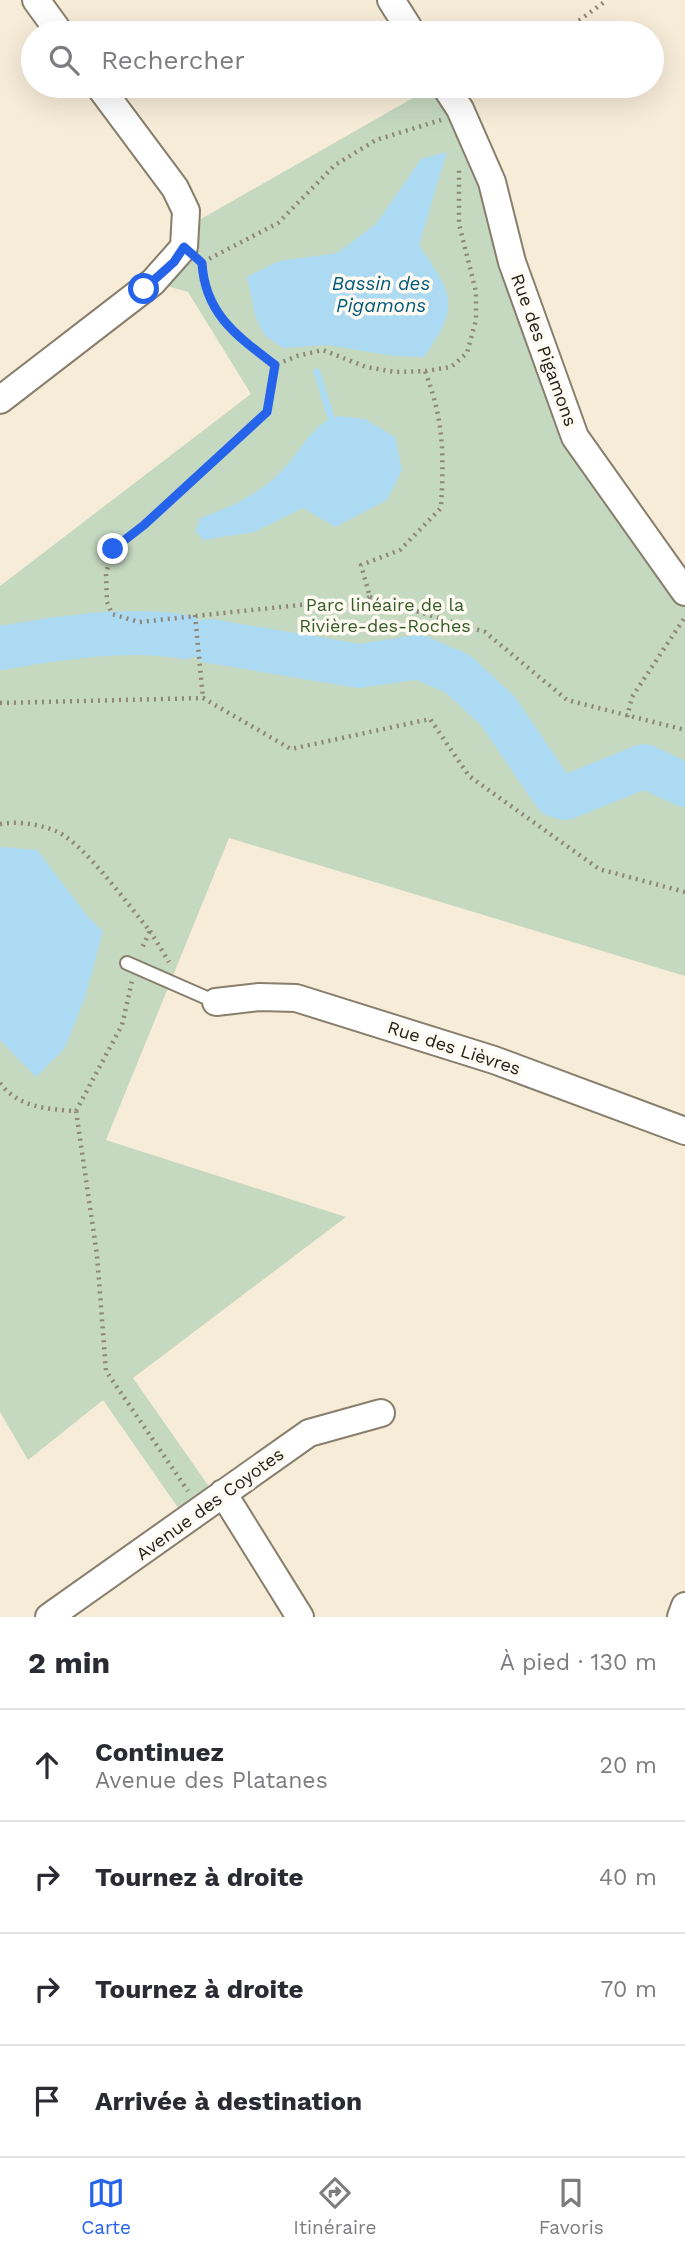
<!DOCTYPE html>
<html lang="fr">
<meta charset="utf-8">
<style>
body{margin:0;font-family:"Work Sans",sans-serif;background:#f2f2f3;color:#2b2b33}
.stop{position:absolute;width:21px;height:21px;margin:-16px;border:5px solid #2563eb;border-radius:50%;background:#fff}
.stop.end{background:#2563eb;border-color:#fff;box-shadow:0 2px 7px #0008}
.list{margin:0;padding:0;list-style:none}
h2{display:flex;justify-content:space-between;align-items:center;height:91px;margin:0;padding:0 28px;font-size:30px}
h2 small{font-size:23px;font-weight:400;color:#7c7c81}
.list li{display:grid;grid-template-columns:46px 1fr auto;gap:21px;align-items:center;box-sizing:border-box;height:112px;padding:0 28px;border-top:2px solid #e1e1e2}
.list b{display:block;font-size:26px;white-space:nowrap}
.list p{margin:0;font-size:23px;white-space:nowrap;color:#7c7c81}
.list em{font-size:23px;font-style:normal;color:#7c7c81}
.icon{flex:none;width:38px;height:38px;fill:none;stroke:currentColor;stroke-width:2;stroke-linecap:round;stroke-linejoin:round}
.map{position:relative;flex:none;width:685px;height:1617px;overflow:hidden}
.search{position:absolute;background:#fff;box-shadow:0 7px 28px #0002;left:21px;right:21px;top:21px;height:77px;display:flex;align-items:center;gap:18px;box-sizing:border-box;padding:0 24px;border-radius:38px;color:#7c7c81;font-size:26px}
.sheet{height:539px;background:#fff}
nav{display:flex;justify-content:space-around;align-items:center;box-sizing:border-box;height:98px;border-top:2px solid #e1e1e2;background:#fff;font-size:19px;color:#7c7c81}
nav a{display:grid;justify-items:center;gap:4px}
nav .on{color:#2563eb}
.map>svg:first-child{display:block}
.green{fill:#c5d8c0}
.water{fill:#acdaf3}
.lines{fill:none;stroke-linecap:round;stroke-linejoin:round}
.stream{stroke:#acdaf3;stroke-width:7}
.river{stroke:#acdaf3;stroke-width:44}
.service-casing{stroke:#887e6c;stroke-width:16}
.minor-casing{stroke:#887e6c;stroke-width:30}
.path{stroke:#8e8779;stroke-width:4.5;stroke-dasharray:2 5;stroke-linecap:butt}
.service{stroke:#fff;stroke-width:12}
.minor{stroke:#fff;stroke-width:26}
.route{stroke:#2563eb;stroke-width:9}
.labels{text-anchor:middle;stroke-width:7;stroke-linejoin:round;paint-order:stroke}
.street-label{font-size:18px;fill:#242119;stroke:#fefaf2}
.park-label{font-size:18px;fill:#365c29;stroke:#fefaf2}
.water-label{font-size:19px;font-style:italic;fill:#005a7b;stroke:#fefaf2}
</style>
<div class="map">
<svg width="685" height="1617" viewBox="0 0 685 1617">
<rect width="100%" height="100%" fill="#f7ecd8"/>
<!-- green -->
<path class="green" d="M434,86h11l130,351 110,155v384l-456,-138 -123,302 240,77 -213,161 84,120 -29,24 -85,-122 -75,60 -28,-48v-826l251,-192 -63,-102 -35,-10 34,-55z"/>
<!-- water -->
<path class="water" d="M447,152l-28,93c33,50 43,58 5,112l-29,-1 -68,-11 -44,3 -19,-13 -9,-20 -8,-38 32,-16 58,-8 39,-29 45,-65z
M338,416l27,3 30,18 7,33 -15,30 -52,27 -32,-19 -49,24 -51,8 -7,-9 4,-13c34,-12 63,-25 88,-54 16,-19 25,-40 50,-48z
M0,847l37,3 52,68 14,13 -18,67 -20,50 -29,29 -36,-37z"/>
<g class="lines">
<!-- stream -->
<path class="stream" d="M317,372l14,46"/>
<!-- river -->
<path class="river" d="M210,641l149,25 60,-9 39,17 40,37 57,84 10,3 79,-32 41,19
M0,648c61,-10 123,-21 185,-11"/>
<!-- service casing -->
<g class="service-casing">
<path id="service" d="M127,963l89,39"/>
</g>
<!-- minor casing -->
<g class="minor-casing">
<path id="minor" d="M36,0l24,33
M391,0l21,33
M445,86l15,23 32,73 20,80 63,175 110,155
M0,400l153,-118 31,-35 2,-36 -11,-23 -76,-102
M216,1002l43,-5 37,1 198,62 191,71
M223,1493l77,124
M49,1617l260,-184 72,-20
M681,1617l4,-11"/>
</g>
<!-- path -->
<path class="path" d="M562,33l45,-33
M477,96l14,-10
M203,262l75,-39 57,-58 41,-25 65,-20
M202,263c2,51 35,73 73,102l22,-9 26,-6 43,17 29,5 30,-1 26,-4 16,-14 9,-33v-28l-17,-68v-55
M275,365l-8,47 -123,113 -31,24 -7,24 1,29 5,12 27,8 198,-21 18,4 15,-8 -9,-32 39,-15 41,-42c3,-55 3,-86 -16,-137
M370,597l115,35 82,68 118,30
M195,615l8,83
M0,703l203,-5 88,51 139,-30 39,57 130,93 86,23
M627,717l5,-20 53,-80
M0,824c19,-3 40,0 58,8 27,13 71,74 92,99l-9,19
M150,931l19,31
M0,1083c19,25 47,26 76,28l21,144 9,116 82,120
M76,1111l46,-86 10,-44"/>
<!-- service -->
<use href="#service" class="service"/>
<!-- minor -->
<use href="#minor" class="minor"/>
</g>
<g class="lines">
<!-- route -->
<path class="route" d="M113,549l31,-24 123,-113 8,-47c-38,-29 -70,-51 -73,-102l-18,-16 -10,15 -30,27"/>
</g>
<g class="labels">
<!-- street labels -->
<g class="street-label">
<text transform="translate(544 350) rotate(70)" y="6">Rue des Pigamons</text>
<text transform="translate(454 1048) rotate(18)" y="6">Rue des Lièvres</text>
<text transform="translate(210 1504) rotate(-36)" y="6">Avenue des Coyotes</text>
</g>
<!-- park labels -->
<g class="park-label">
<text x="385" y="611">Parc linéaire de la<tspan x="385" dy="21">Rivière-des-Roches</tspan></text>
</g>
<!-- water labels -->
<g class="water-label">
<text x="381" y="290">Bassin des<tspan x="381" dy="22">Pigamons</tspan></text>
</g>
</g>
</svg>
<div class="stop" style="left:144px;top:289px"></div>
<div class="stop end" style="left:113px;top:549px"></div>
<div class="search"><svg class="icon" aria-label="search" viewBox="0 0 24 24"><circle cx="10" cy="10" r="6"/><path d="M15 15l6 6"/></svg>Rechercher</div>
</div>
<section class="sheet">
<h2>2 min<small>À pied · 130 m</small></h2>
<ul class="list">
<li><svg class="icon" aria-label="ahead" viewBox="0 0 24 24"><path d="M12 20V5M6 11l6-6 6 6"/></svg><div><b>Continuez</b><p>Avenue des Platanes</p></div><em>20 m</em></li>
<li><svg class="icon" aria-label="right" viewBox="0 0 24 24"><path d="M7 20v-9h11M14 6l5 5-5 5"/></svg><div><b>Tournez à droite</b></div><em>40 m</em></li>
<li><svg class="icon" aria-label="right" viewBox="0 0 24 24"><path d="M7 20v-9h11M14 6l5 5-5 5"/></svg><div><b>Tournez à droite</b></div><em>70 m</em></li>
<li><svg class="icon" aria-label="arrive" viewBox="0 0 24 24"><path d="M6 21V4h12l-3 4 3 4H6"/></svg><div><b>Arrivée à destination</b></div></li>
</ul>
</section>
<nav>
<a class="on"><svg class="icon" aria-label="map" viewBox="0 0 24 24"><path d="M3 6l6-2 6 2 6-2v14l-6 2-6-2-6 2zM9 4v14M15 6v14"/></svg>Carte</a>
<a><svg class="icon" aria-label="directions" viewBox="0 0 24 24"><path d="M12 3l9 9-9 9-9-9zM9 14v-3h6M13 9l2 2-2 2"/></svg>Itinéraire</a>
<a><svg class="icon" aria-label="saved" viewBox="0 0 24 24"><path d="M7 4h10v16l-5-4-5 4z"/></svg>Favoris</a>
</nav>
